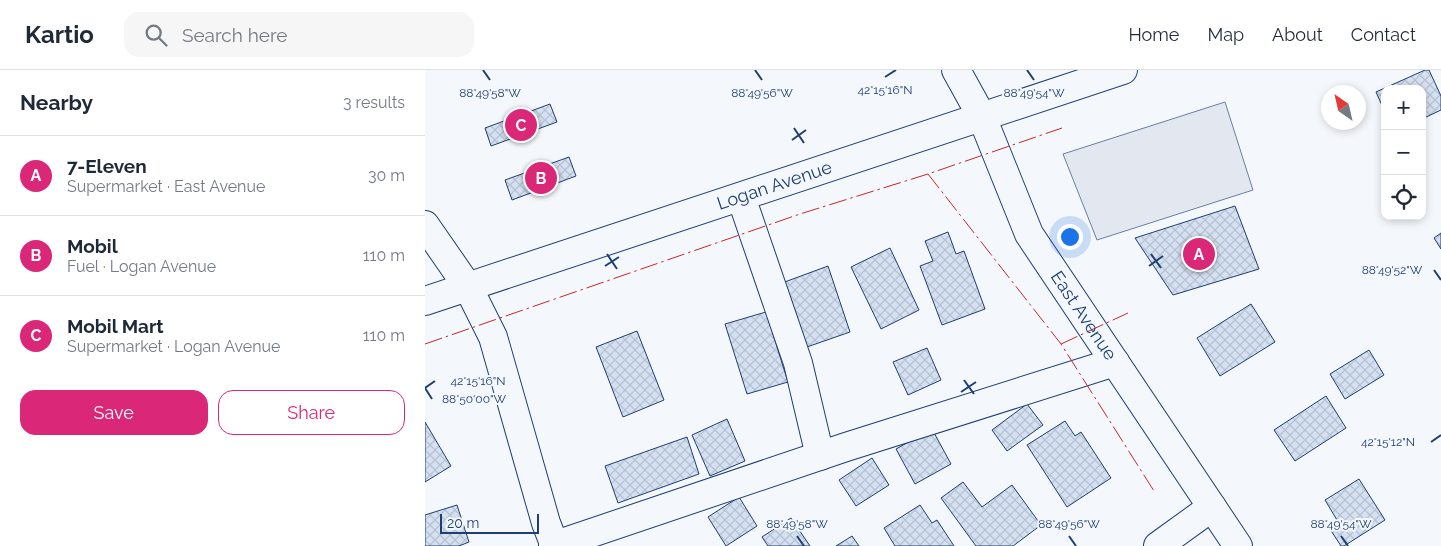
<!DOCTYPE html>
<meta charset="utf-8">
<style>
body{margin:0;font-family:Raleway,sans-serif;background:#f6f6f7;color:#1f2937}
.controls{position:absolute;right:15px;top:15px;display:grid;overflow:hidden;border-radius:10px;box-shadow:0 2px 8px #0003}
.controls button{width:45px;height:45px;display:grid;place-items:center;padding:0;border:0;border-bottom:1px solid #e0e1e3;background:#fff;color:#1f2937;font:25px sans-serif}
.compass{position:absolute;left:896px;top:15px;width:45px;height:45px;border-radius:50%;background:#fff;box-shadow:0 2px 8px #0003;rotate:326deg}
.scale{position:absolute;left:15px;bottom:12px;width:99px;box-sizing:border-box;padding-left:5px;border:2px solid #1d3f73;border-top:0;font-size:14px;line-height:18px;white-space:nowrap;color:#1d3f73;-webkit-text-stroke:4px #f4f7fb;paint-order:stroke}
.you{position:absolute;left:644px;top:166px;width:18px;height:18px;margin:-12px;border:4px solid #fff;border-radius:50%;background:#1a73e8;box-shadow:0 0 0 8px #1a73e833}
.badge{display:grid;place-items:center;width:32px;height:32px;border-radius:50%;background:#db2777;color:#fff;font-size:16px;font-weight:700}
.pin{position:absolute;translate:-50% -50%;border:2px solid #fff;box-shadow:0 1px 5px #0006}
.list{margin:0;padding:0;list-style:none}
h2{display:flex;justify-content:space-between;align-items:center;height:65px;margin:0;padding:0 20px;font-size:21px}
h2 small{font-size:16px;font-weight:400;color:#747a83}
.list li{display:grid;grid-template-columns:32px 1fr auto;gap:15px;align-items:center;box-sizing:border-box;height:80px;padding:0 20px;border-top:1px solid #e0e1e3}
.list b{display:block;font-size:19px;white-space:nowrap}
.list p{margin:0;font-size:16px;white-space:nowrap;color:#747a83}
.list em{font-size:16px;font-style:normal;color:#747a83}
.actions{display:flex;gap:10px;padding:15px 20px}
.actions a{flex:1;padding:11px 0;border:1px solid #db2777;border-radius:15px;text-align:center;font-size:18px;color:#db2777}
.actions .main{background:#db2777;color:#fff}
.icon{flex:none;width:28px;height:28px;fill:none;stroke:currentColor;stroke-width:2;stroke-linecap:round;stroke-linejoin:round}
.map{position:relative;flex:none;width:1016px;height:476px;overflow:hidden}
header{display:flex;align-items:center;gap:30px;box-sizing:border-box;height:70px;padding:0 25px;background:#fff;border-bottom:1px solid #e0e1e3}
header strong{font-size:24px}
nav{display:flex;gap:28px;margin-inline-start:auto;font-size:18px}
.search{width:350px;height:45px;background:#f6f6f7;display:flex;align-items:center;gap:12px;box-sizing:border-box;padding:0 18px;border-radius:15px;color:#747a83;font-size:19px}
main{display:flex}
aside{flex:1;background:#fff}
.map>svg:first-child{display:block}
.parking{fill:#e3e8f0;stroke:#687fa3}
.building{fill:url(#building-cross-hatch);stroke:#1d3f73}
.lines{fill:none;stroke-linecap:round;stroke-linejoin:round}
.minor-casing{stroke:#1d3f73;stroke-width:30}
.major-casing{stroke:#1d3f73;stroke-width:30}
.minor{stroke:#f4f7fb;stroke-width:28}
.major{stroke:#f4f7fb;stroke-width:28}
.power{stroke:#c62828;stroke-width:1;stroke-dasharray:18 4 2.5 4;stroke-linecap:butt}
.ticks{fill:none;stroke:#1d3f73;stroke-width:2}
.labels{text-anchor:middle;stroke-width:4;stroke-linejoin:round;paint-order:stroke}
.street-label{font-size:18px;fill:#1d3f73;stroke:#f4f7fb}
.ticks-label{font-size:12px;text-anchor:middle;fill:#1d3f73;stroke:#f4f7fb;stroke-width:4;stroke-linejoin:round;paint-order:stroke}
</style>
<header>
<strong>Kartio</strong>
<div class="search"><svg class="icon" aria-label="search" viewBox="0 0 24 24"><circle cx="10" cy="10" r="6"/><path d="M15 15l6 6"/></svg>Search here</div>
<nav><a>Home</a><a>Map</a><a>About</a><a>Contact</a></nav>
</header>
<main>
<aside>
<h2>Nearby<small>3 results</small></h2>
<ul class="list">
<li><span class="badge">A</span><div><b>7-Eleven</b><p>Supermarket · East Avenue</p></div><em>30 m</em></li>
<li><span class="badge">B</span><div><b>Mobil</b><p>Fuel · Logan Avenue</p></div><em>110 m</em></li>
<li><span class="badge">C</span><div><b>Mobil Mart</b><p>Supermarket · Logan Avenue</p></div><em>110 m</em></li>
</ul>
<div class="actions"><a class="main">Save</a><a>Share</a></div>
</aside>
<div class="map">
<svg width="1016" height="476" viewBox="0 0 1016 476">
<defs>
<pattern id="building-cross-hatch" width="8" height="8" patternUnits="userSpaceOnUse" patternTransform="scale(1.25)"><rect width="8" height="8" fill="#d5e0f0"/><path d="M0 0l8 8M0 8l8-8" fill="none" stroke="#b6c1d1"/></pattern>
</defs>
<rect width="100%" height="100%" fill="#f4f7fb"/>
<!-- parking -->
<path class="parking" d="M800,32l28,88 -156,50 -34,-86z"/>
<!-- building -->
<path class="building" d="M1000,0h4l12,26v14l-19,9v-30h-37v23l-9,-20z
M125,34l7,18 -66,24 -6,-18z
M144,87l7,19 -64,24 -7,-20z
M810,136l24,63 -86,26 -38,-57z
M523,162l8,22 8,-3 21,58 -43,16 -22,-59 13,-5 -8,-20z
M1016,163v16l-7,-11z
M465,178l29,62 -38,19 -30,-62z
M403,196l22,66 -46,16 -22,-65z
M826,234l24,38 -55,34 -23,-38z
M341,242l22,70 -41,12 -22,-70z
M212,261l27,69 -41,17 -27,-70z
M502,278l14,32 -33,15 -15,-33z
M944,280l15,25 -39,24 -15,-25z
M901,326l20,32 -51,33 -21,-31z
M602,334l16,21 -36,26 -15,-21z
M302,349l18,42 -35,15 -18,-41z
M640,351l10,15 6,-4 30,46 -44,29 -40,-62z
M0,352l26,44 -26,16z
M507,359l19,35 -36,20 -19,-35z
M262,367l12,37 -81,29 -13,-37z
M447,388l17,27 -33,21 -17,-26z
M934,409l26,41 -41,26h-3l-13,-20 9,-6 -12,-20z
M538,412l19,25 30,-22 29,40 -28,21h-37l-35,-48z
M314,427l18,29 -31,20 -18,-29z
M32,435l12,37 -10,4h-34v-31z
M495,435l12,18 5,-3 17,26h-59l-11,-18z
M366,448l19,28h-42l-6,-9z
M427,466l7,10h-23z"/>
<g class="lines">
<!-- minor casing -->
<g class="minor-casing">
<g id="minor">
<path id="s1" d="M531,0l26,47 47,117 209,312"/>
<path d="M316,127l57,166 22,93"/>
<path d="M0,155l43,62 25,50 53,186 9,23"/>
<path d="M128,476l293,-99 269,-85"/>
<path d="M733,476l54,-39"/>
</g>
</g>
<!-- major casing -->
<g class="major-casing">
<g id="major">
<path id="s2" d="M0,231l698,-231"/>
</g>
</g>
<!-- minor -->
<use href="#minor" class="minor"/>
<!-- major -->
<use href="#major" class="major"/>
<!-- power -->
<path class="power" d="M503,104l133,170 93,147
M0,274l375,-130 128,-40 134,-46
M636,274l67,-31"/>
</g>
<!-- ticks -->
<path class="ticks" d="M58,0l7,10M330,0l7,10M602,0l7,10M460,7l11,-7M369,58l10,15M367,70l14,-10M182,184l10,15M726,184l10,14M180,196l14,-9M724,196l14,-10M1009,200l7,10M539,310l10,14M0,318l7,11M0,318l10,-7M536,322l15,-10M1006,372l10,-7M372,466l7,10M644,466l7,10M916,466l7,10"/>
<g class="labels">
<!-- street labels -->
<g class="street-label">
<text dy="6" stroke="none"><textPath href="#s2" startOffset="368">Logan Avenue</textPath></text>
<text dy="6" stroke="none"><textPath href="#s1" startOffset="278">East Avenue</textPath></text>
</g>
</g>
<g class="ticks-label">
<text x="460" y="24">42°15'16"N</text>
<text x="65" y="27">88°49'58"W</text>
<text x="337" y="27">88°49'56"W</text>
<text x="609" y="27">88°49'54"W</text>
<text x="967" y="204">88°49'52"W</text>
<text x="53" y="315">42°15'16"N</text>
<text x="49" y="333">88°50'00"W</text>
<text x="963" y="376">42°15'12"N</text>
<text x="372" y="458">88°49'58"W</text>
<text x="644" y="458">88°49'56"W</text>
<text x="916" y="458">88°49'54"W</text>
</g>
</svg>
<div class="controls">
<button>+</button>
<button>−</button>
<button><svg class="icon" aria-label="locate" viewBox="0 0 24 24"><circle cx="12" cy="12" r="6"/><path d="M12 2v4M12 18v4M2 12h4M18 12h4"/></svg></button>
</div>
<svg class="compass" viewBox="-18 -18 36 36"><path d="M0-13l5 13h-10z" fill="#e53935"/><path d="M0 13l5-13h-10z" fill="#747a83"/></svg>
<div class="scale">20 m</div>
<div class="you"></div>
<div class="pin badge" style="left:774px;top:184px">A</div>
<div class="pin badge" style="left:116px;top:108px">B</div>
<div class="pin badge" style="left:96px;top:55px">C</div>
</div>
</main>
